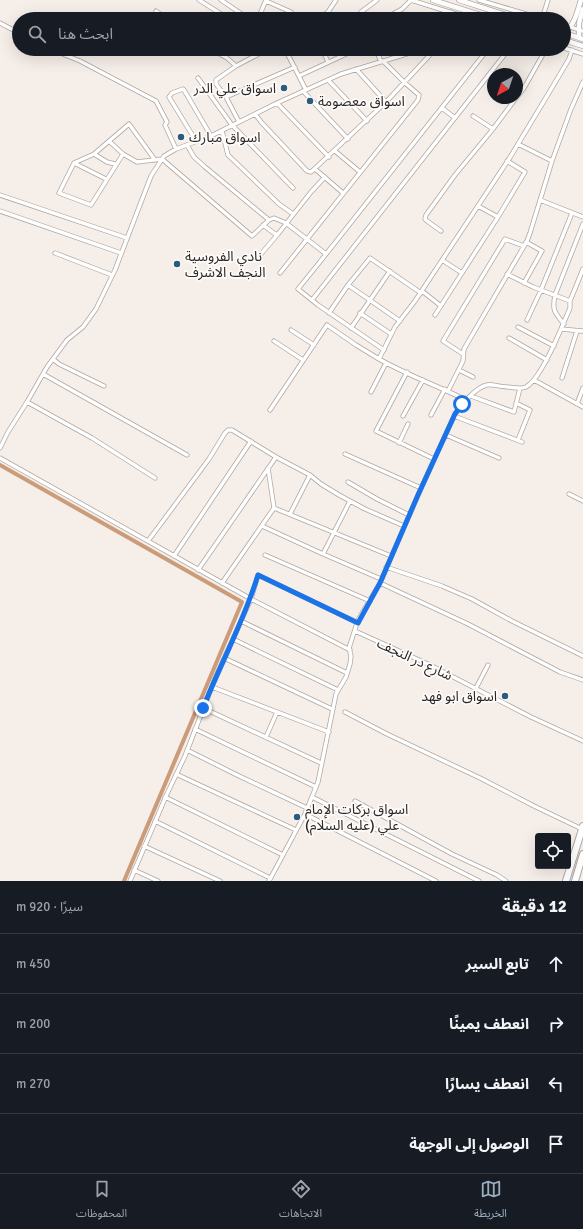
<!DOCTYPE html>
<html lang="ar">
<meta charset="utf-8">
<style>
body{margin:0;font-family:Signika,"Noto Sans Arabic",sans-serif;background:#242831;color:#f1f3f6;direction:rtl}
.controls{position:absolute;right:12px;bottom:12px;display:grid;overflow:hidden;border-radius:4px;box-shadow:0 4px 16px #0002}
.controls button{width:36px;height:36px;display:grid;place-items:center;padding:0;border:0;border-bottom:1px solid #363941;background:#171b24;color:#f1f3f6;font:20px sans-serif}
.compass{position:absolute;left:487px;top:68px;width:36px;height:36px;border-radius:50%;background:#171b24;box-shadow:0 4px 16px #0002;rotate:220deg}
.stop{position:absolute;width:12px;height:12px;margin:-9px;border:3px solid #1a73e8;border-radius:50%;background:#fff}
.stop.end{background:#1a73e8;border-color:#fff;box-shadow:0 1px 4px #0008}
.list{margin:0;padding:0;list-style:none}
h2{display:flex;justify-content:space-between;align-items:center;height:52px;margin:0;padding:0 16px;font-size:17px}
h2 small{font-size:13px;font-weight:400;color:#9ea1a6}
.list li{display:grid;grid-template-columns:26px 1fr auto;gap:12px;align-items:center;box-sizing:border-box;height:60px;padding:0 16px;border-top:1px solid #363941}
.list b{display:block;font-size:15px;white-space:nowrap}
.list em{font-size:13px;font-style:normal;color:#9ea1a6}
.icon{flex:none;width:22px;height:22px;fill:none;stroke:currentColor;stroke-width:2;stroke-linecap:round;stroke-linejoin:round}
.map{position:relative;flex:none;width:583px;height:881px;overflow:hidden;direction:ltr}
.search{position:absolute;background:#171b24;box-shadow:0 4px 16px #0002;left:12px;right:12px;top:12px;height:44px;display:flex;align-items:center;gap:10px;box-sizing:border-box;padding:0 14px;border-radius:22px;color:#9ea1a6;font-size:15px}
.sheet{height:292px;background:#171b24}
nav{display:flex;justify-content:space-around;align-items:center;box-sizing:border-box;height:56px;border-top:1px solid #363941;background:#171b24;font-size:11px;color:#9ea1a6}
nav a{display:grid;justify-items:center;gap:2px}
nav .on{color:#98afbe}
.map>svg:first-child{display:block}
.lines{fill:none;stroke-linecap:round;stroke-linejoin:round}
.canal{stroke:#cb9c7a;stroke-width:4}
.minor-casing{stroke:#afa7a2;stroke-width:5}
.tertiary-casing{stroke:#afa7a2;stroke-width:6}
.trunk-casing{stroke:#afa7a2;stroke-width:8}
.minor{stroke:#fff;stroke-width:3.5}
.tertiary{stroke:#fff;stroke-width:4.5}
.trunk{stroke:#fff;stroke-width:6}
.route{stroke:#1a73e8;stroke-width:5}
.poi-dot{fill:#2b5c7a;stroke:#fefcfb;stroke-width:1.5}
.labels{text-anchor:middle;stroke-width:3.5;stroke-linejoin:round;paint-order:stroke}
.poi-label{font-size:14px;fill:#2c2826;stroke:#fefcfb;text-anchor:start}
.street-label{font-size:14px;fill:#2c2826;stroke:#fefcfb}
</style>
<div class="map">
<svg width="583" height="881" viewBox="0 0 583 881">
<rect width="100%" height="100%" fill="#f6eee8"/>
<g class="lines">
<!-- canal -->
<path class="canal" d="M0,465l242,137 -118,279"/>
<!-- minor casing -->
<g class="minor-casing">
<path id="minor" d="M199,0l30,19
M221,0l28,19
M411,0l61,19
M479,0l64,19
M266,1l25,11
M156,11l11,8
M361,12l16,-12
M414,16l3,3
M258,19l8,-19
M319,19l9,-7 8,-12
M384,19l18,-10 9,-9
M446,19l5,-7
M542,19l6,-19
M0,23l19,10
M564,25l19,6
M564,48l19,6
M50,49l30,12 76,40 11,21 -2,3 11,24
M211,49l16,9 9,8
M285,49l21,41
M324,49l-1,2 5,11
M376,49l5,13
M456,53l3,-4
M356,69l30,33
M299,76l58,-27
M198,78l34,47 61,63
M328,80l39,41
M303,91l45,48
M226,97l69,-30
M517,97l7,-9 22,-39
M277,103l52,54
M442,108l13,10
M255,114l7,9 45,48 4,1 75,-70 43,-46 3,-7
M473,116l20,13
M239,122l-13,-25 -10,-13v-4l20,-14 32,-17
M222,131l6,24 51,49 14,10
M109,141l14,13 14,8 25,-3 90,77 17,-16
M196,141l-27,-44 3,-4 11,-4 1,1 27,46
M518,144l34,17
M187,145l7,12 11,10 64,53 5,-2 12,5 40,31
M335,151l25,21
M94,154l13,8 8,2
M123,154l-32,51 -32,-12 15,-30 20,-9 35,-30 26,36
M74,163l32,16
M315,169l28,24
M0,195l127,43
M540,200l43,17
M478,206l20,11
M0,211l121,42
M263,225l12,9h3l33,-42 14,-15
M441,231l-14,-10 -2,-2 1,-4 29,-40 38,-46 23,-31
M55,253l57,22
M261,254l17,-20
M442,260l20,13
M280,273l138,-173 1,-5 -14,-12 -22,-22
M507,274l26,13 37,14v7l-9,21 22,2
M524,283l18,-32 -16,-9
M348,285l52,36
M422,291l19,15
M312,300l197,-251
M570,301l13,-32
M329,313l19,-28 22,-27 51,35
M360,313l31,21
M435,315l63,-98 27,-45 -18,-11
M527,320l14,-30 31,-77
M564,324c-10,-12 -12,-14 -9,-29l28,-71
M518,327l36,19
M351,328l39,-57
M561,329c-6,14 -22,51 -35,58 -5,2 -12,1 -18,0 -7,0 -15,-3 -21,-2 -11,2 -26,20 -32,29l-37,81 -38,88 88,41 92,48 23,8
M291,330l23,15
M509,338l38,22
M274,341l29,19
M384,350l-66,-45 -20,-16 21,-26 169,-214
M463,354l-20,-13 62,-102 19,7
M53,359l6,5 45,22
M459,370l14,7
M407,372l-31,59 58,28
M43,374l144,81
M562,378l15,-47
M534,380l49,27
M448,391l15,-30 1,-12 63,-108 3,-8 22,-72 19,-52 12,-27
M371,392l15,-29
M471,396l43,16 6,-24
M466,400c-28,-14 -59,-25 -87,-41l16,-32 20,-26 94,-142 41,-68 19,-32 3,-9
M27,402l65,36 63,40
M516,403l14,7 -12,30
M577,404l6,-16
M270,410l57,-85 29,20 23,14
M431,415l14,-26
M403,416l20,-36
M454,416l68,26
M446,435l53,23
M399,443l9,-19
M0,448l8,-16 19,-30 20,-35 20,-27 16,-13 13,-18 19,-39 36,-94 13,-20 12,-7 35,-13 66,-33 64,-29 72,-22 5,-3
M345,454l76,34
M0,458l251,141 99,51
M348,482l29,17 32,16
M569,494l14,7
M274,508l117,48
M290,514l20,-39
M262,526l61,28 58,25
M148,541l61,-82 16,-26 3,-3h4l44,27 34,18 11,9 18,11 26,14 39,17
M323,554l27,-53
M265,555l105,46
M174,556l77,-115
M386,567l56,19 30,13 40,22 71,35
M198,570l78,-113
M222,583l52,-75 -6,-40
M241,621l106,52
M355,631l75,34 101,52 52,24
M233,639l105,51
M224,658l108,51
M212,687l117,45
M476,688l12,-23
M203,708l118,55
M345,712l42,22 93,44 54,28 48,23
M195,729l121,58
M266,737l11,-25
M187,750l50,25 70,33
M176,774l120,56
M165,797l118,58
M312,797l167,84
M355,801l97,53 45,21 9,6
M305,814l131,67
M155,821l115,57
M144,846l76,35
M134,870l24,11
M130,881l36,-85 19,-40 31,-80 35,-77 7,-24 100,48
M269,881l36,-67 13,-32 18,-88 10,-17 4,-13 1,-8 -2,-8 9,-28 22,-37"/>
</g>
<!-- tertiary casing -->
<g class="tertiary-casing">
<path id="tertiary" d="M433,0l60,19
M459,0l59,19
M564,33c11,-8 13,-21 17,-33
M564,33l19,6
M579,37v-14l4,-14
M564,40l19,6"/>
</g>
<!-- trunk casing -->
<g class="trunk-casing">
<path id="trunk" d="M566,881l17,-55
M575,881l8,-27"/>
</g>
<!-- minor -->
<use href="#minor" class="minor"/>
<!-- tertiary -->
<use href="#tertiary" class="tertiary"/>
<!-- trunk -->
<use href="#trunk" class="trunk"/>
</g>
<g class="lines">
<!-- route -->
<path class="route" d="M203,708c18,-45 41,-87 55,-133l100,48 22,-40 38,-88 37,-81 7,-10"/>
</g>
<!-- markers -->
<g class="poi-dot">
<circle cx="284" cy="88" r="4"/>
<circle cx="310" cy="101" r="4"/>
<circle cx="181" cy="137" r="4"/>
<circle cx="177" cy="264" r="4"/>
<circle cx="505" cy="696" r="4"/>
<circle cx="297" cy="817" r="4"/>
</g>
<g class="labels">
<!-- poi labels -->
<g class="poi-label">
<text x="276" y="93" text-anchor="end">اسواق علي الدر</text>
<text x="318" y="106">اسواق معصومة</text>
<text x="189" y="142">اسواق مبارك</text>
<text x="185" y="261">نادي الفروسية<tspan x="185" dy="16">النجف الاشرف</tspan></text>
<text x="497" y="701" text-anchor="end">اسواق ابو فهد</text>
<text x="305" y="814">اسواق بركات الإمام<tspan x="305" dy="16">علي (عليه السلام)</tspan></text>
</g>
<!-- street labels -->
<g class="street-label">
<text transform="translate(415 659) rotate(25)" y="5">شارع در النجف</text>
</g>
</g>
</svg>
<div class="controls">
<button><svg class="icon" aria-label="locate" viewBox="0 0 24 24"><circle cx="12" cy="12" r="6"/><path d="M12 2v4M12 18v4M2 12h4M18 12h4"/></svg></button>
</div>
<svg class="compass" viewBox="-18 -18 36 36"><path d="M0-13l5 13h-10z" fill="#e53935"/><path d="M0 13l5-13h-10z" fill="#9ea1a6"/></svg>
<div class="stop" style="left:462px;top:404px"></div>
<div class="stop end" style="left:203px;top:708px"></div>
<div class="search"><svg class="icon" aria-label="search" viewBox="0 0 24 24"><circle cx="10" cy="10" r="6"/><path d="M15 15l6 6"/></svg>ابحث هنا</div>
</div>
<section class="sheet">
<h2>12 دقيقة<small>سيرًا · 920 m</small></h2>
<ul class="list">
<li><svg class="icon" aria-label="ahead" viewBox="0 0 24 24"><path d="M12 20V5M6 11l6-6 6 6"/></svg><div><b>تابع السير</b></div><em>450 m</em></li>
<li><svg class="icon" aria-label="right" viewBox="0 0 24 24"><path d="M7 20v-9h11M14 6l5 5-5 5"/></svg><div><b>انعطف يمينًا</b></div><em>200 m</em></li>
<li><svg class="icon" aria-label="left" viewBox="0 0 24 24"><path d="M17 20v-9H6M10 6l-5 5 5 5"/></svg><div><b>انعطف يسارًا</b></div><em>270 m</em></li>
<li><svg class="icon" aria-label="arrive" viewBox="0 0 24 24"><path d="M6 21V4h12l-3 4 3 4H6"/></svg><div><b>الوصول إلى الوجهة</b></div></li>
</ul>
</section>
<nav>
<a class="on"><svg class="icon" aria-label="map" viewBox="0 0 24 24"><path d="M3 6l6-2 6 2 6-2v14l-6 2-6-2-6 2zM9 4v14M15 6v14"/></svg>الخريطة</a>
<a><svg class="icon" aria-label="directions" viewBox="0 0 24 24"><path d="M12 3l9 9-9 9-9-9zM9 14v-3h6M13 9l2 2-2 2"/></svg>الاتجاهات</a>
<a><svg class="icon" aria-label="saved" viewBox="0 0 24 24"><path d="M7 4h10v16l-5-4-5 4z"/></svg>المحفوظات</a>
</nav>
